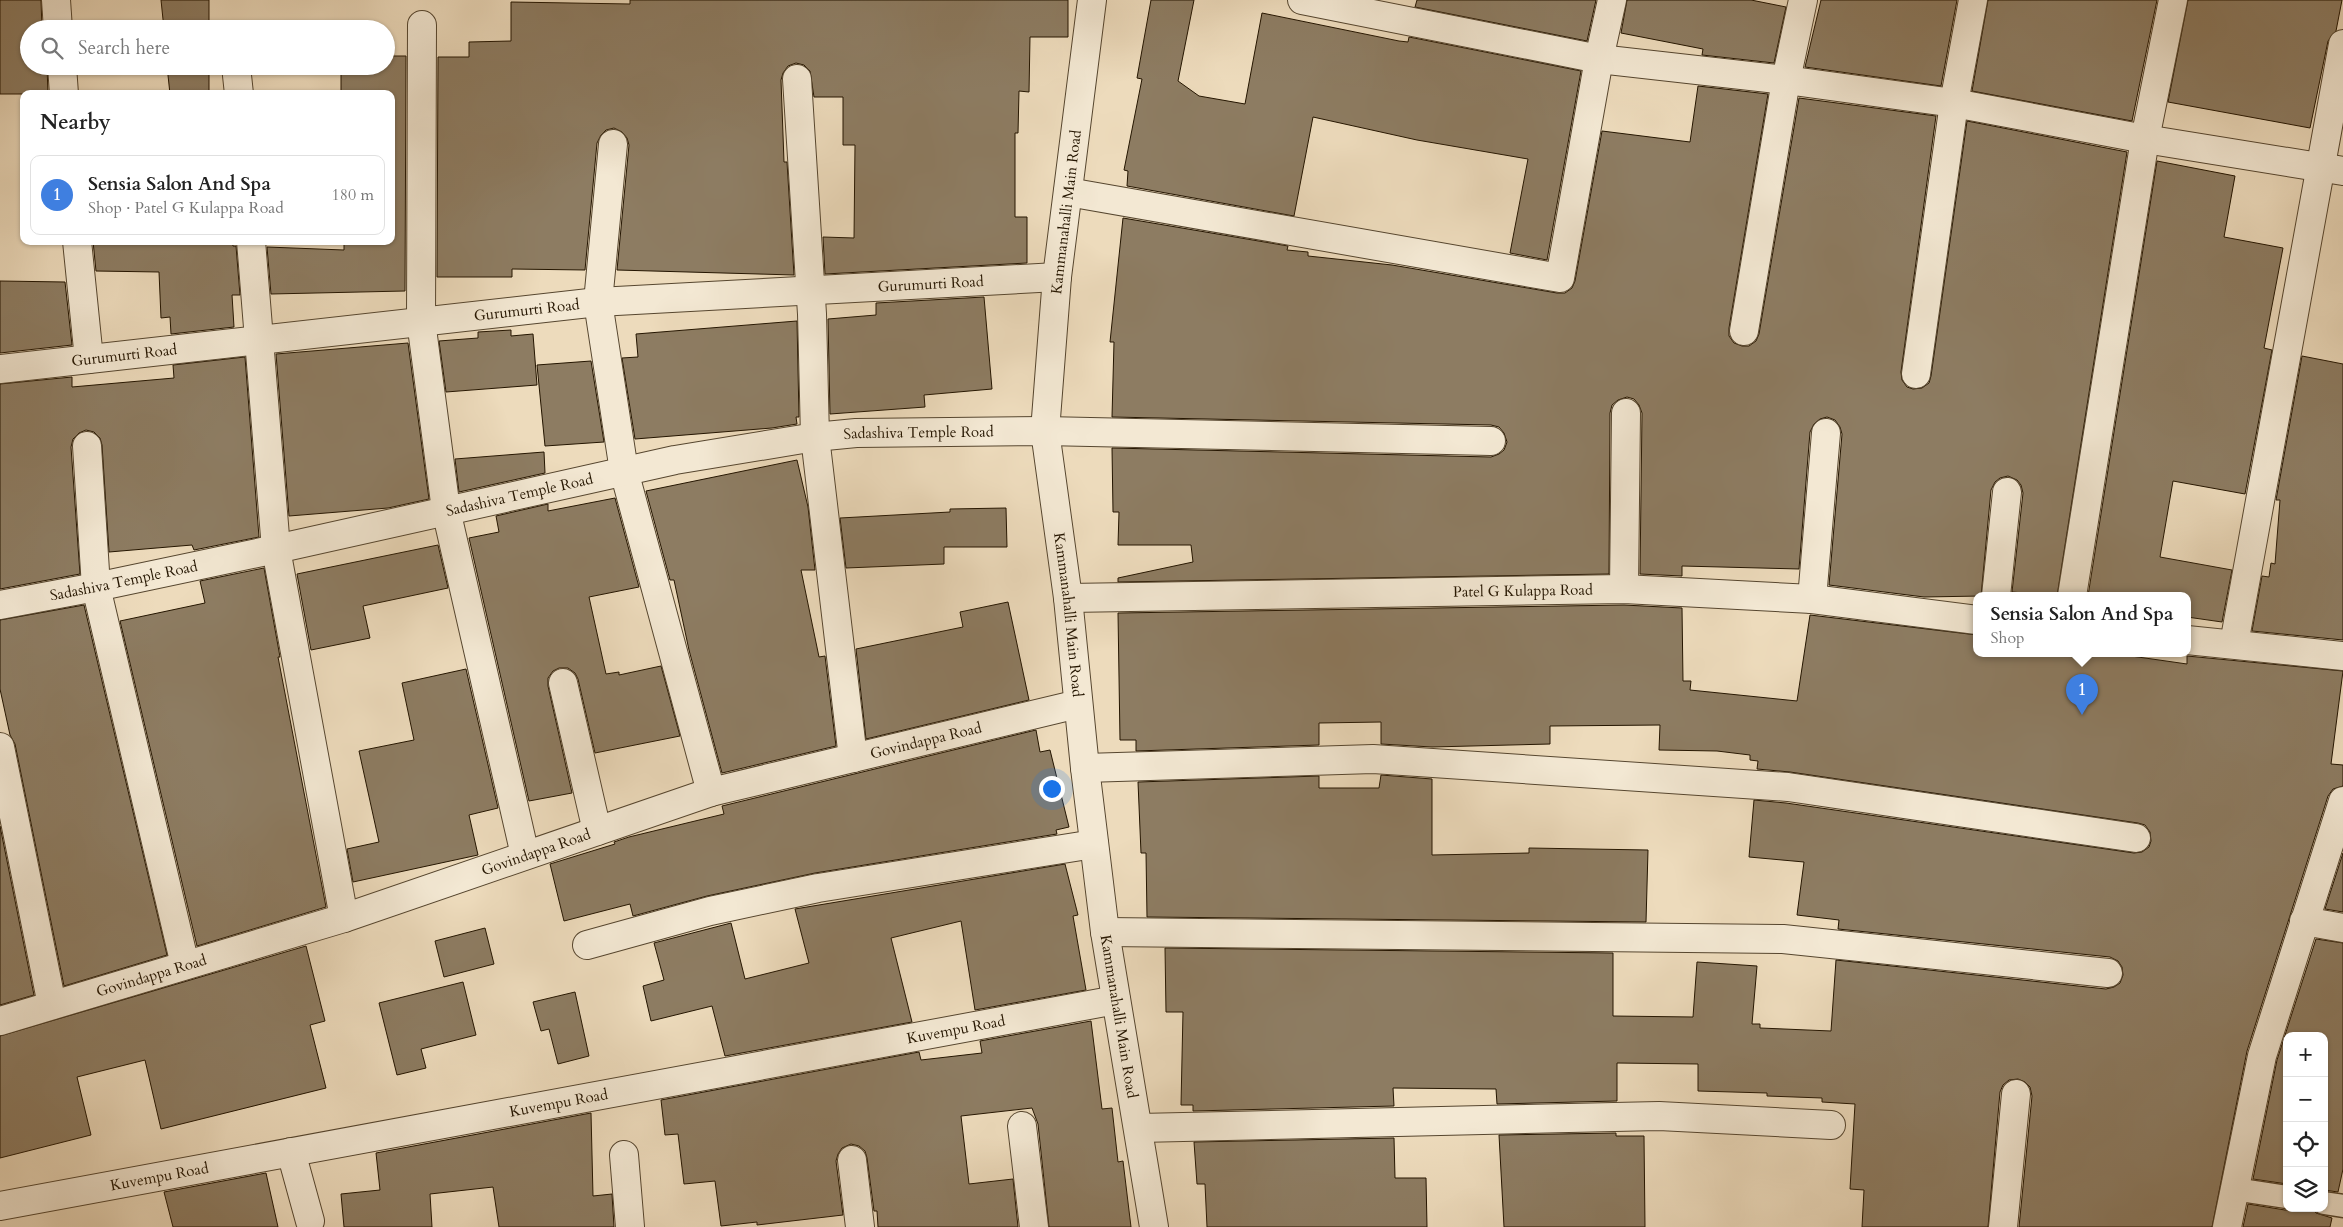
<!DOCTYPE html>
<meta charset="utf-8">
<style>
body{margin:0;font-family:Cardo,serif;background:#f2f2f2;color:#222}
.controls{position:absolute;right:15px;bottom:15px;display:grid;overflow:hidden;border-radius:10px;box-shadow:0 1px 4px #0004}
.controls button{width:45px;height:45px;display:grid;place-items:center;padding:0;border:0;border-bottom:1px solid #e0e0e0;background:#fff;color:#222;font:25px sans-serif}
.you{position:absolute;left:1051px;top:788px;width:18px;height:18px;margin:-12px;border:4px solid #fff;border-radius:50%;background:#1a73e8;box-shadow:0 0 0 8px #1a73e833}
.badge{display:grid;place-items:center;width:32px;height:32px;border-radius:50%;background:#1a73e8;color:#fff;font-size:16px;font-weight:700}
.pin{position:absolute;translate:-50% -41px;filter:drop-shadow(0 1px 2px #0008)}
.pin::after{content:'';position:absolute;top:26px;width:18px;height:15px;background:inherit;clip-path:polygon(0 0,100% 0,50% 100%)}
.popup{position:absolute;left:1973px;top:592px;width:218px;height:65px;box-sizing:border-box;display:grid;place-content:center;border-radius:10px;background:#fff;filter:drop-shadow(0 1px 4px #0005);font-size:16px;white-space:nowrap;color:#767676}
.popup b{font-size:19px;color:#222}
.popup::after{content:'';position:absolute;left:50%;top:100%;margin-left:-10px;border:10px solid transparent;border-top-color:#fff}
.list{margin:0;padding:0;list-style:none}
h2{display:flex;justify-content:space-between;align-items:center;height:65px;margin:0;padding:0 20px;font-size:21px}
h2 small{font-size:16px;font-weight:400;color:#767676}
.list li{display:grid;grid-template-columns:32px 1fr auto;gap:15px;align-items:center;box-sizing:border-box;height:80px;margin:0 10px 10px;padding:0 10px;border:1px solid #e0e0e0;border-radius:10px}
.list b{display:block;font-size:19px;white-space:nowrap}
.list p{margin:0;font-size:16px;white-space:nowrap;color:#767676}
.list em{font-size:16px;font-style:normal;color:#767676}
.icon{flex:none;width:28px;height:28px;fill:none;stroke:currentColor;stroke-width:2;stroke-linecap:round;stroke-linejoin:round}
.map{position:relative;flex:none;width:2343px;height:1227px;overflow:hidden}
.search{position:absolute;background:#fff;box-shadow:0 1px 4px #0004;left:20px;top:20px;width:375px;height:55px;display:flex;align-items:center;gap:12px;box-sizing:border-box;padding:0 18px;border-radius:28px;color:#767676;font-size:19px}
.panel{position:absolute;background:#fff;box-shadow:0 1px 4px #0004;left:20px;top:90px;width:375px;height:155px;border-radius:10px}
.map>svg:first-child{display:block}
.building{fill:#8d7c62;stroke:#241500}
.lines{fill:none;stroke-linecap:round;stroke-linejoin:round}
.service-casing{stroke:#56462f;stroke-width:25}
.minor-casing{stroke:#56462f;stroke-width:30}
.tertiary-casing{stroke:#56462f;stroke-width:30}
.service{stroke:#f3e8d3;stroke-width:22}
.minor{stroke:#f3e8d3;stroke-width:28}
.tertiary{stroke:#f3e8d3;stroke-width:28}
.labels{text-anchor:middle;stroke-width:5;stroke-linejoin:round;paint-order:stroke}
.street-label{font-size:15px;fill:#241500;stroke:#f3e8d3}
</style>
<div class="map">
<svg width="2343" height="1227" viewBox="0 0 2343 1227">
<rect width="100%" height="100%" fill="#eddbbc"/>
<filter id="stains"><feTurbulence type="fractalNoise" baseFrequency=".004" numOctaves="4"/><feColorMatrix values="0 0 0 0 .2 0 0 0 0 .09 0 0 0 0 .02 0 0 0 .5 -.17"/></filter>
<radialGradient id="worn" r=".72"><stop offset=".6" stop-color="#630" stop-opacity="0"/><stop offset="1" stop-color="#630" stop-opacity=".3"/></radialGradient>
<!-- building -->
<path class="building" d="M0,0h41l1,29h-13v37h18l1,28h-48z
M161,0h48v29h-45z
M630,0h438v37h-38l-1,55 -10,-1 -1,42h-3v84h12v46l-202,11 -2,-37 31,1 1,-93h-12v-48h-29l-4,-26 -6,-6 -8,-2 -8,3 -5,7 -2,7 3,82h3l7,113 -177,-5 12,-125 -2,-7 -5,-6 -8,-4 -8,2 -5,5 -4,8 -12,127 -73,-1v8h-75l1,-220h31v-15l42,-1v-39l119,2z
M1151,0h43l-16,81 21,15 46,8 17,-91 137,28 9,1 1,-5 172,34 -34,189 -37,-7 18,-94 -111,-19 -104,-23 -19,99 -167,-30 1,-15 -4,-1 18,-91 -5,-1z
M1417,0h179l-9,41 -172,-34z
M1627,0h124l35,7 -12,56 -72,-8 1,-6 -82,-16z
M1821,0h136l-16,86 -136,-19z
M1988,0h169l-25,121 -160,-30z
M2188,0h154l-6,31 -8,10 -18,87 -142,-26z
M386,56h20l-1,235 -134,3 -4,-47 77,3v-9h47v-147h-50v-28h45z
M167,66h42v28h-39z
M1698,86l70,8 -39,234v8l5,7 8,3h7l7,-5 3,-7 40,-236 137,18 -35,256 1,8 5,7 6,2 9,-1 7,-5 2,-7 36,-255 160,31 -70,444 -45,-4 11,-99 -2,-8 -4,-5 -9,-4 -8,2 -5,4 -4,8 -10,106 -57,1 -95,-12 13,-151 -2,-7 -5,-7 -8,-3 -7,2 -6,5 -4,8 -11,137 -117,-3v10l-42,-2 2,-161 -3,-8 -5,-6 -7,-2 -9,3 -6,5 -2,8 -1,161 -491,8v-4l75,-16 -2,-17h-73l1,-33h-6l-1,-64 379,9 8,-3 5,-4 3,-8 -3,-9 -5,-6 -8,-2 -379,-8 2,-75h-4l13,-124 165,28 -1,4 21,2v4l84,9 165,28h8l7,-5 3,-7 27,-150 88,11z
M2157,161l78,15 -11,61 59,11 -19,100 8,2 -27,144 -72,-13 -13,76 72,13 -10,52 -35,-5v-21h-99z
M93,241h139l1,5h3l4,49h-8l2,32 -63,7 -1,-17 -9,1 -2,-46 -63,-1z
M0,281l65,1 7,63 -72,8z
M984,297l8,92 -68,6 1,12 -95,7 -2,-95 48,-4v-12z
M797,321l2,96h-3l1,7 -25,4 -137,11 -13,-81 16,-1 -2,-23z
M511,330v6l22,-2 4,51 -91,7 -7,-51 39,-3v-6z
M408,343l21,156 -41,9 -99,8 -13,-162z
M2302,356l41,8v276l-91,-9 10,-55 7,1 2,-14 4,1 5,-64h-4z
M245,357l14,180 -65,13 -2,-5 -83,7 -7,-107 -2,-7 -6,-6 -8,-2 -7,3 -6,6 -2,8 9,127 -80,15v-205l72,-7v10l102,-9 -1,-13z
M591,361l13,81 -59,4 -8,-81z
M544,452l1,21 -86,19 -4,-33z
M797,460l11,47 7,63h-14l18,87 6,-1 11,90 -114,27 -33,-123 -15,-70h-4l-24,-89z
M615,498l24,89 -50,10 17,77 13,-2v3l42,-9 19,70 -85,17 -17,-74 -3,-6 -7,-5h-9l-6,3 -5,7v8l24,107 -43,8 -60,-263 30,-6 -3,-16 52,-12v7z
M1006,508l1,39h-63v17l-98,4 -6,-50 110,-6v-3z
M438,545l10,43 -85,18 7,32 -59,12 -14,-76z
M264,568l16,89h-2l48,250 -129,39 -77,-325 85,-18 -5,-22z
M1008,602l21,98 -163,39 -10,-90 107,-22 -3,-15z
M84,605l83,350 -103,31 -49,-242 -5,-9 -10,-46v-69z
M1624,605l58,3 1,73h8l-1,9 107,11 13,-86 167,20v19h140l70,10v-8l156,15 -12,93 12,1v21l-10,3 -5,7 -81,255 -35,176h-193l13,-131 -2,-9 -5,-5 -7,-3 -9,1 -6,5 -3,7 -12,135h-126l2,-37 -14,-1 5,-85 -33,-2v-4l-55,-2v-3l-69,-2v-27l-81,-1v38l-120,3 -1,-15 -103,-1 1,18 -201,5v-6h-12l2,-93h-17l-1,-64 448,5v63l80,1 4,-55 60,4 -5,58h8v4l71,3 5,-71 270,29 8,-2 6,-4 3,-8 -1,-8 -4,-6 -8,-4 -272,-28 1,-9 -42,-5 7,-53 -55,-5 5,-57 32,3 348,50 8,-1 7,-5 2,-6 -1,-9 -5,-7 -7,-2 -348,-51 -33,-3 1,-8 -8,-1v-5l-33,-4 -58,-1 1,-25 -110,1v18l-118,3 -51,-3v-22l-62,1v22l-183,6v-11h-16l-2,-127z
M466,669l32,139 -29,7 9,40 -125,27 -6,-33 32,-7 -20,-91 55,-11 -12,-57z
M1036,730l4,22 10,-2 19,77 -13,3 1,4 -242,39 -108,23 -74,20 -3,-12 -66,17 -14,-57 65,-20 -1,-2 15,-5 95,-23 -2,-8z
M1381,775l51,4v76l97,-2v-5l119,2 -2,72 -499,-5 -1,-64h-5l-3,-71 181,-6v12h60z
M0,826l34,169 -34,10z
M2343,853v59l-18,-3z
M1065,864l13,51 -5,1 13,74 -111,20 -14,-89 -70,17 21,84 -187,34 -13,-50 -61,15 -8,-35 21,-6 -10,-37 77,-20 14,56 64,-16 -14,-54z
M485,928l9,36 -50,13 -9,-36z
M2316,939l27,4v226l-5,23 -14,-2v-154h-37v148l-34,-5 24,-119z
M306,946l19,75 -15,4 16,63 -165,41 -16,-69 -68,17 14,58 -91,23v-122z
M463,982l13,53 -55,14 5,19 -29,7 -18,-72z
M575,992l14,64 -31,8 -9,-35 -8,2 -8,-29z
M1091,1021l11,88 10,-1 6,54 5,-1 8,66h-82l-11,-103 -6,-16 -71,8 8,68 44,-5 5,48h-140l-1,-16h-3l-7,-53 -2,-7 -6,-5 -8,-2 -9,4 -4,6 -2,7 7,54 -86,10v-3l-36,4 -6,-45 -31,3 -6,-50 -13,1 -4,-35 258,-48 2,8 61,-7 -2,-12z
M591,1113l2,83 19,-2 2,33h-115l-6,-40 -63,7 2,33h-88l-3,-33 39,-4 -4,-37z
M1616,1133v3h28l1,91h-141l-5,-92z
M1394,1138l1,40h31l1,49h-220l-2,-43h-8l-3,-42z
M266,1173l12,54h-105l-9,-35z
M2248,1204l37,6 27,-2 4,5 16,5 -2,9h-87z"/>
<g class="lines">
<!-- service casing -->
<g class="service-casing">
<path id="service" d="M2234,1189l53,8
M2324,1203l19,3"/>
</g>
<!-- minor casing -->
<g class="minor-casing">
<g id="minor">
<path d="M56,0l2,29"/>
<path d="M422,25l-1,296 25,189 79,345"/>
<path d="M62,66l2,28"/>
<path d="M236,66l3,28"/>
<path d="M797,79l15,235 3,123 38,321"/>
<path d="M613,144l-15,158 26,169 87,321"/>
<path d="M1068,192l492,86 39,-219 13,-59"/>
<path d="M77,241l12,118"/>
<path d="M251,241l25,308 68,369"/>
<path d="M1744,331l42,-251 17,-80"/>
<path id="s1" d="M0,369l598,-67 459,-25"/>
<path d="M1916,374l38,-271 19,-103"/>
<path d="M87,446l9,141 89,378"/>
<path d="M1624,589l2,-176"/>
<path d="M1996,596l11,-104"/>
<path d="M2072,596l73,-457 28,-139"/>
<path id="s2" d="M1068,598l556,-9 188,10 165,21"/>
<path d="M1812,599l14,-166"/>
<path id="s3" d="M0,605l96,-18 180,-38 399,-89 140,-23 41,-4 189,-2 446,10"/>
<path d="M2187,640l156,16"/>
<path d="M2234,644l109,-600"/>
<path d="M563,683l34,148"/>
<path d="M0,747l52,258"/>
<path d="M1085,768l288,-9 415,28 348,51"/>
<path d="M2304,921l39,7"/>
<path d="M1105,932l678,7 325,34"/>
<path d="M587,945l123,-34 108,-23 276,-44"/>
<path id="s4" d="M0,1021l344,-103 367,-126 367,-88"/>
<path d="M1022,1126l12,101"/>
<path d="M1139,1128l520,-12 172,9"/>
<path d="M291,1152l19,69"/>
<path d="M624,1155l6,72"/>
<path d="M852,1160l8,67"/>
<path id="s5" d="M0,1206l1116,-206"/>
<path d="M2003,1227l13,-133"/>
</g>
</g>
<!-- tertiary casing -->
<g class="tertiary-casing">
<g id="tertiary">
<path id="s6" d="M1092,0l-35,277 -12,154 23,167 17,170 20,164 49,295"/>
<path d="M1302,0l297,59 187,21 168,23 191,36 198,32"/>
<path d="M2227,1227l35,-171 81,-255"/>
</g>
</g>
<!-- service -->
<use href="#service" class="service"/>
<!-- minor -->
<use href="#minor" class="minor"/>
<!-- tertiary -->
<use href="#tertiary" class="tertiary"/>
</g>
<g class="labels">
<!-- street labels -->
<g class="street-label">
<text transform="translate(1066 212) rotate(-83)" y="5">Kammanahalli Main Road</text>
<text dy="5" stroke="none"><textPath href="#s1" startOffset="935">Gurumurti Road</textPath></text>
<text dy="5" stroke="none"><textPath href="#s1" startOffset="530">Gurumurti Road</textPath></text>
<text dy="5" stroke="none"><textPath href="#s1" startOffset="125">Gurumurti Road</textPath></text>
<text dy="5" stroke="none"><textPath href="#s3" startOffset="936">Sadashiva Temple Road</textPath></text>
<text dy="5" stroke="none"><textPath href="#s3" startOffset="531">Sadashiva Temple Road</textPath></text>
<text dy="5" stroke="none"><textPath href="#s3" startOffset="126">Sadashiva Temple Road</textPath></text>
<text dy="5" stroke="none"><textPath href="#s2" startOffset="455">Patel G Kulappa Road</textPath></text>
<text dy="5" stroke="none"><textPath href="#s6" startOffset="619">Kammanahalli Main Road</textPath></text>
<text dy="5" stroke="none"><textPath href="#s4" startOffset="968">Govindappa Road</textPath></text>
<text dy="5" stroke="none"><textPath href="#s4" startOffset="562">Govindappa Road</textPath></text>
<text dy="5" stroke="none"><textPath href="#s4" startOffset="158">Govindappa Road</textPath></text>
<text dy="5" stroke="none"><textPath href="#s6" startOffset="1024">Kammanahalli Main Road</textPath></text>
<text dy="5" stroke="none"><textPath href="#s5" startOffset="972">Kuvempu Road</textPath></text>
<text dy="5" stroke="none"><textPath href="#s5" startOffset="568">Kuvempu Road</textPath></text>
<text dy="5" stroke="none"><textPath href="#s5" startOffset="162">Kuvempu Road</textPath></text>
</g>
</g>
<rect width="100%" height="100%" filter="url(#stains)"/>
<rect width="100%" height="100%" fill="url(#worn)"/>
</svg>
<div class="controls">
<button>+</button>
<button>−</button>
<button><svg class="icon" aria-label="locate" viewBox="0 0 24 24"><circle cx="12" cy="12" r="6"/><path d="M12 2v4M12 18v4M2 12h4M18 12h4"/></svg></button>
<button><svg class="icon" aria-label="layers" viewBox="0 0 24 24"><path d="M12 4l9 5-9 5-9-5zM3 14l9 5 9-5"/></svg></button>
</div>
<div class="you"></div>
<div class="pin badge" style="left:2082px;top:715px;background:#3f7fe0">1</div>
<div class="popup"><b>Sensia Salon And Spa</b>Shop</div>
<div class="search"><svg class="icon" aria-label="search" viewBox="0 0 24 24"><circle cx="10" cy="10" r="6"/><path d="M15 15l6 6"/></svg>Search here</div>
<section class="panel">
<h2>Nearby<small></small></h2>
<ul class="list">
<li><span class="badge" style="background:#3f7fe0">1</span><div><b>Sensia Salon And Spa</b><p>Shop · Patel G Kulappa Road</p></div><em>180 m</em></li>
</ul>
</section>
</div>
